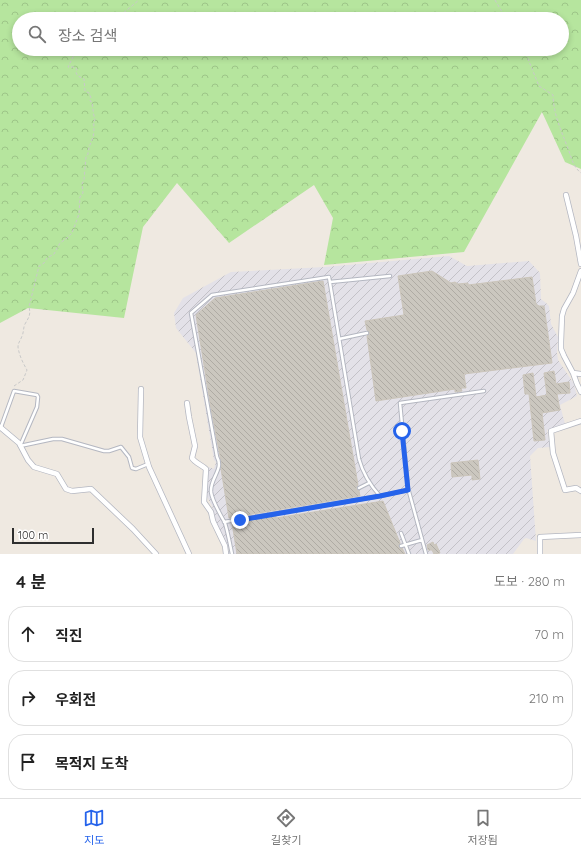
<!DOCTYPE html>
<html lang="ko">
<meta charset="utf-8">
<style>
body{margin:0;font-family:Quicksand,"Noto Sans KR",sans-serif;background:#f2f2f2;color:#222}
.scale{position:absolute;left:12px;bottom:10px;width:82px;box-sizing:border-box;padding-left:4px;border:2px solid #2e2e2e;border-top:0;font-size:11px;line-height:14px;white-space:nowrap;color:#2e2e2e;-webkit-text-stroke:3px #fff;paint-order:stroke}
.stop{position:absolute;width:12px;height:12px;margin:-9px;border:3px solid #2563eb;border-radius:50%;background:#fff}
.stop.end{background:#2563eb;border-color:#fff;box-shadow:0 1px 4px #0008}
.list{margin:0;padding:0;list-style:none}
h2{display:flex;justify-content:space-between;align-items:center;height:52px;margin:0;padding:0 16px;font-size:17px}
h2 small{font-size:13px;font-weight:400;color:#767676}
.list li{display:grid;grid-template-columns:26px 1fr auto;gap:12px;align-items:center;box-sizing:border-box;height:56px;margin:0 8px 8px;padding:0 8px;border:1px solid #e0e0e0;border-radius:16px}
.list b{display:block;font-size:15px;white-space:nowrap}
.list em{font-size:13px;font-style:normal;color:#767676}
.icon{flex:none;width:22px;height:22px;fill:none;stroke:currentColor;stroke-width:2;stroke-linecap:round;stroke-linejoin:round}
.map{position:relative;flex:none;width:581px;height:554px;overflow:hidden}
.search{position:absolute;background:#fff;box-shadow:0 2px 6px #0003;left:12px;right:12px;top:12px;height:44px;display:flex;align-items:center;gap:10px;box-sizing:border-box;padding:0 14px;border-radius:22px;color:#767676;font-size:15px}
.sheet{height:244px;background:#fff}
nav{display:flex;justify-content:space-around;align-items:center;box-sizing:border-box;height:56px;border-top:1px solid #e0e0e0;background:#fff;font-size:11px;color:#767676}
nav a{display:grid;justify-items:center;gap:2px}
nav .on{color:#2563eb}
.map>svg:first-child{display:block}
.industrial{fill:url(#industrial-furrows)}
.forest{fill:url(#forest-crowns);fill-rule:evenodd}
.building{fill:url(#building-back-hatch);stroke:#cbc5ba}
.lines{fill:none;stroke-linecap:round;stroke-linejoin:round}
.service-casing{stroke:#b4b7c1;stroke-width:4.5}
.minor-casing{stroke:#b4b7c1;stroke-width:6}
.path{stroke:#c9c9c9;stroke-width:1;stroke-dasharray:3 2;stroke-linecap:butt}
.service{stroke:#fff;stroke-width:2.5}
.minor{stroke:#fff;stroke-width:4.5}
.route{stroke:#2563eb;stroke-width:5}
</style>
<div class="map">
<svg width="581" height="554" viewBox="0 0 581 554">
<defs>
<pattern id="industrial-furrows" width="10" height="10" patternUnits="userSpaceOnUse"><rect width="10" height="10" fill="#e3e1e8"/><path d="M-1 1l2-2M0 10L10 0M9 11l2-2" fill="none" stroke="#c3c1c7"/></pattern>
<pattern id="forest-crowns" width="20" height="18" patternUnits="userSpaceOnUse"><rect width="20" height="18" fill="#b6e59e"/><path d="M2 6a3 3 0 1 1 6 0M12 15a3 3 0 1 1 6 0" fill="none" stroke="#9dc588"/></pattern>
<pattern id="building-back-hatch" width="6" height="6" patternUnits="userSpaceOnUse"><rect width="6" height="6" fill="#cbc7bf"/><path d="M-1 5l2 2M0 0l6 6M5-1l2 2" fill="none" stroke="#afaba4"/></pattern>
</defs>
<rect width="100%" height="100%" fill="#efe9e1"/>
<!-- industrial -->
<path class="industrial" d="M449,256l18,10 62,-5 11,12 1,26 5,4 3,3 2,18 7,13 -1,16 1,7 16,24 3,12 -17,9 5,19 -18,6 3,17 -12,1 -8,8 6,85 -10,-3 -2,1 -11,15h-285l1,-4 -3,-8 -9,-17 -5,-19 -6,-11 3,-28 5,2 2,-7 -2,-2 -18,-107 -20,-25 -2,-15 9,-15 48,-26 94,-5z"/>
<!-- forest -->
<path class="forest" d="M0,0h581v169l-16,-7 -23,-50 -78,140 -140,13 9,-47 -19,-33 -85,58 -52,-60 -34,44 -19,91 -96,-10 -28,15zM19,19h543v30h-543z"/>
<!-- building -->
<path class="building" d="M432,271l19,12 4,-1 3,2 10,-1v2l64,-8 4,27 3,2h5l8,57 -88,11 2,14h-5l1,3 -7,1v-3l-79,12 -9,-65 3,-3 -3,-3 -2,-9 39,-6 -6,-39z
M323,281l35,204 -2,3 3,3 1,5 -131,22 -8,-49v-8l-10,-52 -15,-94 19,-17z
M554,371l2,13 13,-2 1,11 -13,1 3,16 -18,3 3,27 -11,1 -5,-47h-4l-2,-19 10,-2 3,24 11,-2 -3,-22z
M478,460l2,19 -8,1v-5l-20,2 -1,-14z
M383,501l17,42 -1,4 3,1 3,6h-168l-5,-31 44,-7v2z
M433,542l1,3 2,-1 4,9 -6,1 -2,-4h-4l-1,-5z"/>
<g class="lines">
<!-- service casing -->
<g class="service-casing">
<path id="service" d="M330,282l60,-6
M339,339l28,-6
M1,427l13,-36 23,4 1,2 -1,10 -17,39 33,-7h9l42,12h5l12,-4 8,10 3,11 4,1 12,-5
M359,488l10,-5
M224,522l156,-26 28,-6
M401,533l8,21
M401,546l21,-6
M232,554c-2,-10 -4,-21 -7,-31 -4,-7 -13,-24 -14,-31 -1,-14 13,-23 6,-35l-26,-144 21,-18 117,-18 30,182c4,15 11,26 21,37
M426,554l-18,-66 -8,-85 84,-12"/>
</g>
<!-- minor casing -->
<g class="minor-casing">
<path id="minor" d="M566,195l10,41 5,28
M581,271l-8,22 -9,16 -2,7 -1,26v7l3,7 9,17 4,11 4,8
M573,373l8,1
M141,389l-1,48 9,30 40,87
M187,403l2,14 6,29 -3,12c3,5 10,7 14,11l-2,33 7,10 2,9 12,25 1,8
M581,421l-30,10 2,22 12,37 11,-2 5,3
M0,427l19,16 9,17 6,7 23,7 9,15 6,2 19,-2 42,40 23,25
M540,554v-17l41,-2"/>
</g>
<!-- path -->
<path class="path" d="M495,0l7,12 2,7
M116,19l23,-19
M524,49l15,37 14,9c1,21 7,32 14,51 4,9 5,20 14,27
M14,386l9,-6 4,-10c-4,-7 -8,-15 -9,-23 0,-5 3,-7 4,-11 2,-4 1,-8 3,-12 4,-7 6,-9 4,-17l10,-41 5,-3 3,-5 7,-4 6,-11 7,-5 5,-5 7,-19 1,-17 3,-4 -1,-9 2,-4 2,-23 2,-3c0,-8 5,-13 6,-22 0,-5 -1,-8 1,-13 -2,-5 -2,-11 -3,-17l-2,-1 1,-3 -2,-5 -4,-2 -1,-12 -6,-3 -2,-3 1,-4 -3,-2h-6l8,-16 2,-2"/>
<!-- service -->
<use href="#service" class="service"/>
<!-- minor -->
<use href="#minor" class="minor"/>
</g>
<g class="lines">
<!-- route -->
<path class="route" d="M240,520l140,-24 28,-6 -6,-59"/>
</g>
</svg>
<div class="scale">100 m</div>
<div class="stop" style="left:402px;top:431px"></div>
<div class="stop end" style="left:240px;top:520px"></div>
<div class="search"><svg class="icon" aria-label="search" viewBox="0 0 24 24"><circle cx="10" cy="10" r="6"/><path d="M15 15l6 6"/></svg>장소 검색</div>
</div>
<section class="sheet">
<h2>4 분<small>도보 · 280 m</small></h2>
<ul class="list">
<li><svg class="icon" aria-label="ahead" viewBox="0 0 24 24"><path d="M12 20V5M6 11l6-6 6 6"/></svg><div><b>직진</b></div><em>70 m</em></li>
<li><svg class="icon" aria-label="right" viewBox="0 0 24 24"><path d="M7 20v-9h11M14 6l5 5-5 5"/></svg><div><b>우회전</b></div><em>210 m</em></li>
<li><svg class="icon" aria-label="arrive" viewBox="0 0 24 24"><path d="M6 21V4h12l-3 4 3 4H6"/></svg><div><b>목적지 도착</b></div></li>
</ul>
</section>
<nav>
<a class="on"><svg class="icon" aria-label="map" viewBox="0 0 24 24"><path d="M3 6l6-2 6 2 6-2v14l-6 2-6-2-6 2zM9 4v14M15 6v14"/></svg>지도</a>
<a><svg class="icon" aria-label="directions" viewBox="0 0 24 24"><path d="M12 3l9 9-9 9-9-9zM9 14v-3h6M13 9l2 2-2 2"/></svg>길찾기</a>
<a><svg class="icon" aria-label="saved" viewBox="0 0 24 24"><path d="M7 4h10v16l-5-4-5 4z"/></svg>저장됨</a>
</nav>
